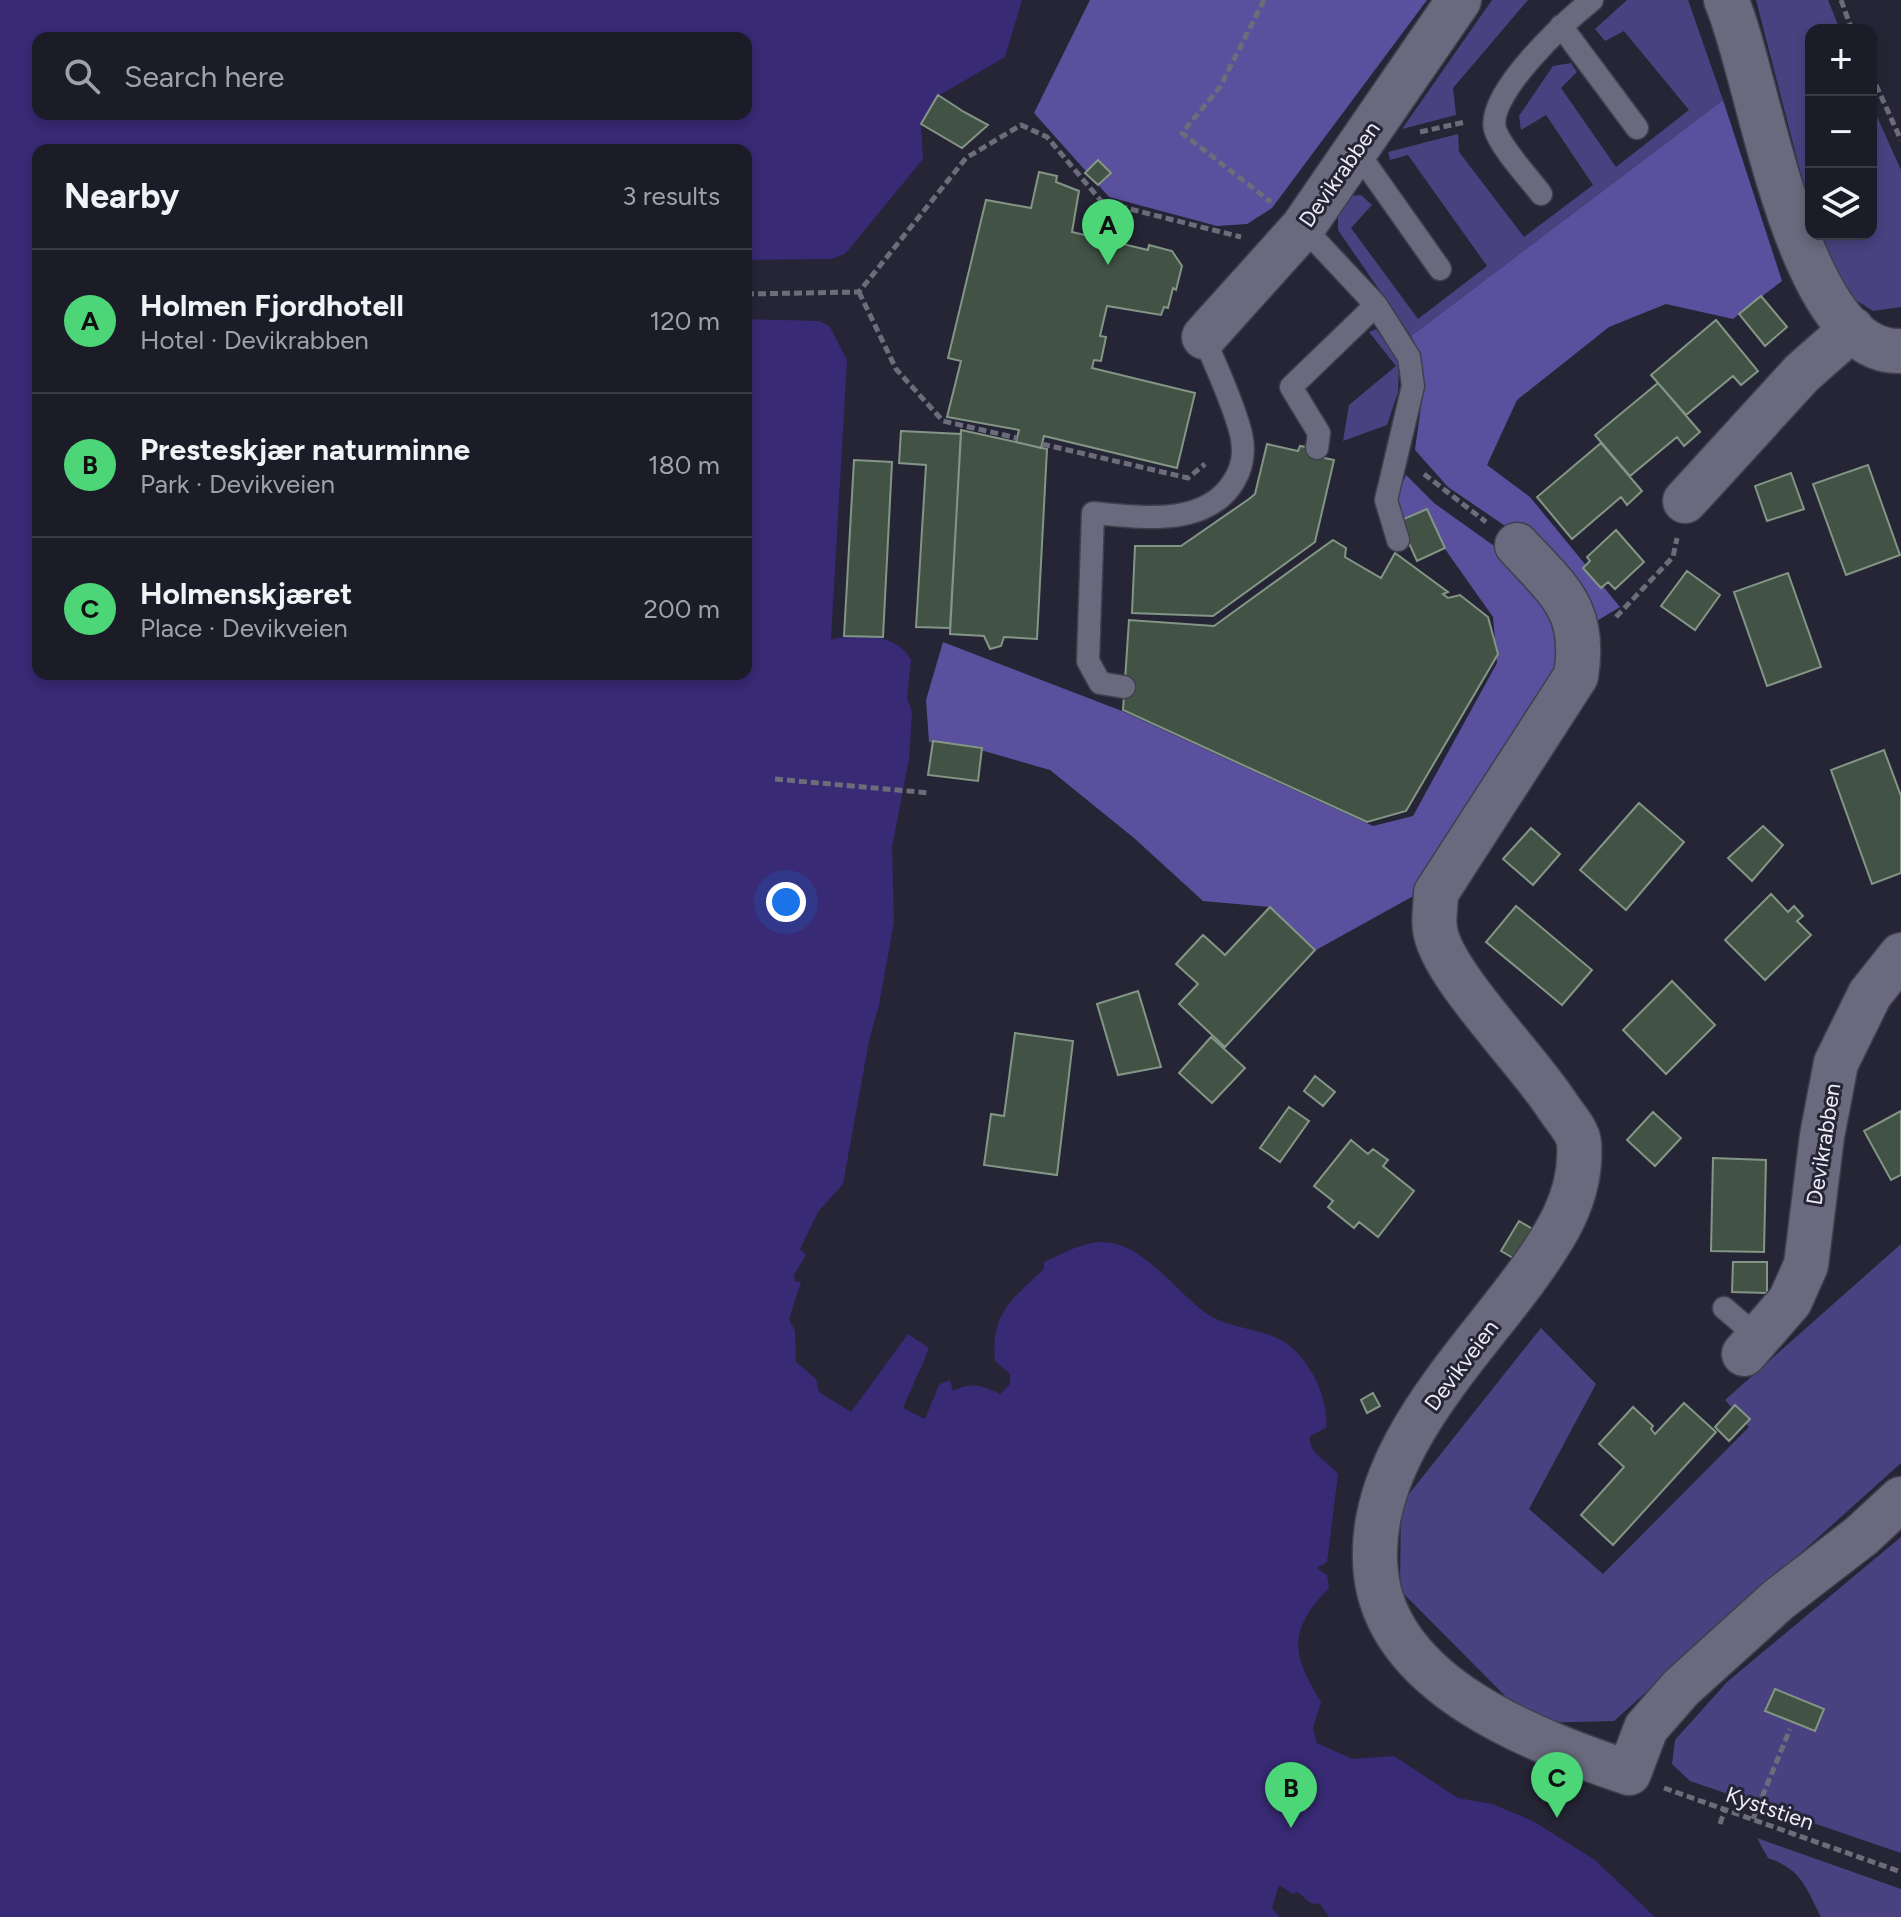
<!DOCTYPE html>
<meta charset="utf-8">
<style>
body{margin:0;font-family:Figtree,sans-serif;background:#292934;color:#f1f3f6}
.controls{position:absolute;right:24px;top:24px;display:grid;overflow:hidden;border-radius:16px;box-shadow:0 4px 12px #0003}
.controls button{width:72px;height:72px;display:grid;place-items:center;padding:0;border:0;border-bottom:2px solid #3a3a45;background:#1c1c28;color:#f1f3f6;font:40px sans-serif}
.you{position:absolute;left:786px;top:902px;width:28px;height:28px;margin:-20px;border:6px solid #fff;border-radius:50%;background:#1a73e8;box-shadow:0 0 0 12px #1a73e833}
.badge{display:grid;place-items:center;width:52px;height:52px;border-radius:50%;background:#4cd677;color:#111;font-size:26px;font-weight:700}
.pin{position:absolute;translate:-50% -66px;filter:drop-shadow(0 2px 4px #0008)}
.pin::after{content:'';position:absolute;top:42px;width:28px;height:24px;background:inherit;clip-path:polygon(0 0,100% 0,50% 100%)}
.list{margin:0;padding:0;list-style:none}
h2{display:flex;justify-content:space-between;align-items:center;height:104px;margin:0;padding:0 32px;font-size:34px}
h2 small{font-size:26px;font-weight:400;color:#a0a1a8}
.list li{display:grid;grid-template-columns:52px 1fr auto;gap:24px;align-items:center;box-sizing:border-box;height:144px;padding:0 32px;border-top:2px solid #3a3a45}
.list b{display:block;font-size:30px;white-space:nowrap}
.list p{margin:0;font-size:26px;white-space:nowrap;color:#a0a1a8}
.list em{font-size:26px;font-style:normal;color:#a0a1a8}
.icon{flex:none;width:44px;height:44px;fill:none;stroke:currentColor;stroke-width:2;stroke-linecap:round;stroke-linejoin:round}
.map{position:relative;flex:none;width:1901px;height:1917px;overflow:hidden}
.search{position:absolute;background:#1c1c28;box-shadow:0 4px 12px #0003;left:32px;top:32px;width:720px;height:88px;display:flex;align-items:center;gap:20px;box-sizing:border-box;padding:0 28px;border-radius:16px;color:#a0a1a8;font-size:30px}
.panel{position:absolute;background:#1c1c28;box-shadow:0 4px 12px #0003;left:32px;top:144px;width:720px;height:536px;border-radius:16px}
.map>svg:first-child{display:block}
.green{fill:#4a4280}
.forest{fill:#5a509d}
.water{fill:#382a74;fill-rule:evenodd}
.pier{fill:#262536}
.building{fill:#425345;stroke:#839686;stroke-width:2}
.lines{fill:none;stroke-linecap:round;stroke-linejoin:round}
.lane-casing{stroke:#403f4d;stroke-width:25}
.street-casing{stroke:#403f4d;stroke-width:47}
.path{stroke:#6d6c7b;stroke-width:5;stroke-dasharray:8 4;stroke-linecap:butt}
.lane{stroke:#6a697d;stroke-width:22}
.street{stroke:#6a697d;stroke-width:44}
.labels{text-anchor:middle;stroke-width:6;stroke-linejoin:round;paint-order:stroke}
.street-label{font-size:22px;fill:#edecf8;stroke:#262536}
</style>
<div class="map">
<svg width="1901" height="1917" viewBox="0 0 1901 1917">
<rect width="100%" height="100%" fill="#262536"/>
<!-- green -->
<path class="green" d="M1492,0h36l-75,88 3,27 -54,14z
M1627,0h61l35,100 -312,236 -73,-106v-15l11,-19 12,-1 11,10 -21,23 67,91 69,-53 -79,-111 -18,5 -2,-8 70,-18 1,18 65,85 69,-52 -47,-70 -25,15 -2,-14 34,-50 18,-3 6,9 -16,16 55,79 73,-57 -65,-79 -19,10 -10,-12z
M1756,0h72l12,30h-29v183z
M1871,103l30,67v137l-28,4 -27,-17 -30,-60h55z
M1376,329l23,31 -1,32 -11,33 -44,16 6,-36 47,-39 -27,-34z
M1901,1244v219l-287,258 -82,2 -132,-133 1,-86 140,-176 55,56 -67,125 74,65 146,-147 -24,-27z
M1901,1537v316l-211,-72 -18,-17 3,-24 52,-58z
M1757,1838l144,51v28h-80c-15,-30 -20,-48 -53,-59z"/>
<!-- forest -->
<path class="forest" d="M1090,0h337l-155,208 -25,16 -30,2 -108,-29 -75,-84z
M1723,100l59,181 -49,38 -67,-15 -57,23 -92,73 -30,65 43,32 90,110 -30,18 -51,-76 -91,-62 -33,-37c5,-39 15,-79 -4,-114z
M1406,475l28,28 77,55 49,56 2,68 -145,212 -101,56 -46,-43 -67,-6 -69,-63 -84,-68 -66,-19 -55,-9 -3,-42 17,-58 179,69 251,115 40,-10 84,-153 -4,-46 -48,-68 -17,-38 -27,10 -3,-28z"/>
<!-- water -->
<path class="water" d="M0,0h1022l-17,57 -67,39 -17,28 2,35 -78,95 -14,5 -85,1v-110h-708v524h708v-355l74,2 10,6 17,33 -16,279c28,-5 66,-6 80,21l-4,38 5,14 -3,48 -17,87 2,75 -15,83 -10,36 -26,143 -25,28 -18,37 6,6 -12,20 1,6 6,1 -12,37 6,12 1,31 20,17 3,13 32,20 57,-78 21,14 -10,25 16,13 15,-6 3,11c19,-9 28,-6 47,3l10,-10v-10l-15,-13c-5,-47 18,-63 49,-92v-7c18,-8 38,-20 58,-20 42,1 73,49 104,71 21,15 52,15 75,27 27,15 49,59 45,88l-16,8c-2,18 18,25 28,38l-11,88 -10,6 10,7 2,13c-41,42 -38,66 -8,114l-8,26 4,15 35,16 42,-3 64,42 34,6 41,17 62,39 60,57h-326l-9,-13 -10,-1 -12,-11 -5,2 -14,-9 -7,23 8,9h-1280zM38,38h708v76h-708z"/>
<!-- pier -->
<path class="pier" d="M920,1369l16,12 5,-1 -16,39 -22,-11z"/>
<!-- building -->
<path class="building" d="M938,95l26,17 24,13 -26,23 -41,-24z
M1098,160l13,13 -13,12 -13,-12z
M1039,172l18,4 -1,6 23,9 -7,41 76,18 1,-5 23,6 10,15 -6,24 -3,-2 -5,20 -4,-1 -3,8 -54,-9 -7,30 6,1 -5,24 -7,-1 -2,8 103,25 -18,75 -133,-32 -3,12 -25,-6 3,-12 -72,-13 14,-56 -13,-3 38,-158 45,8z
M1761,296l26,31 -22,19 -26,-32z
M1716,320l42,51 -17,14 -8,-9 -47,39 -35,-40z
M1658,383l42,49 -16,14 -7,-9 -47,39 -35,-41z
M961,430l86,19 -10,190 -33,-2 -3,9 -11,3 -6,-13 -34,-2z
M901,431l60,3 -11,194 -34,-1 10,-162 -27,-2z
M1601,443l41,48 -15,14 -6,-8 -49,42 -35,-42z
M1267,444l31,7 2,-5 22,4 -2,7 14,3 -19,82 -102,74 -81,-3 3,-67h46l68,-47 6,-5z
M854,460l38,2 -9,175 -39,-1z
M1868,465l32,90 -54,20 -33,-91z
M1791,473l13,36 -37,12 -12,-35z
M1427,509l18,39 -28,13 -18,-40z
M1616,530l28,32 -29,27 -7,-7 -7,6 -18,-20 7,-7 -3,-4z
M1333,540l13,8 -1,9 36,21 14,-25 53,39 -5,2 5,4 12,-3 28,22 10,37 -92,157 -39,11 -244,-112 6,-90 85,6z
M1687,571l33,24 -25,35 -34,-24z
M1788,573l33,94 -54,19 -33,-94z
M933,741l49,7 -4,33 -50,-6z
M1884,750l17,46v77l-29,11 -41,-114z
M1639,803l45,39 -58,68 -46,-40z
M1763,826l20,19 -31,36 -24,-23z
M1531,828l29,26 -27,31 -30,-26z
M1771,894l17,18 6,-6 9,10 -6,5 14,14 -46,45 -40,-40z
M1516,906l76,64 -30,35 -76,-63z
M1270,907l45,43 -90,97 -46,-43 19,-20 -22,-20 27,-29 22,20z
M1672,981l43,44 -49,49 -43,-44z
M1138,991l23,76 -43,8 -21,-71z
M1015,1033l58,8 -16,134 -73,-10 7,-51 13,2z
M1211,1037l34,31 -33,35 -33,-30z
M1315,1076l20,16 -12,14 -19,-15z
M1289,1107l20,14 -29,41 -20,-14z
M1901,1111v64l-10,5 -27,-49z
M1653,1112l28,26 -26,28 -28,-26z
M1351,1140l17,14 5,-5 15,11 -5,6 31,25 -36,46 -19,-15 -5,6 -26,-21 5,-6 -19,-15z
M1713,1158l53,2 -2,92 -53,-1z
M1519,1221l17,10 -18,30 -17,-10z
M1733,1262h34v31l-35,-1z
M1373,1393l7,13 -13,7 -6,-13z
M1684,1403l32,29 -103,113 -32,-30 43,-48 -25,-23 34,-37 20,19 -2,3 4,5z
M1735,1405l15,14 -21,22 -14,-14z
M1775,1689l49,20 -9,22 -50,-20z"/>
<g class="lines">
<!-- lane casing -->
<g class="lane-casing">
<path id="lane" d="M1561,26l76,102
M1356,150l84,119
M1541,194c-12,-16 -41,-47 -46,-65 -9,-35 71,-108 97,-129
M1303,227l73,78 33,52 4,29 -27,114 12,40
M1317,448l2,-15 -28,-46 85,-82
M1124,687l-24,-4 -12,-22 5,-148c46,4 113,15 141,-32 9,-15 11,-29 7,-47 -8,-33 -25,-66 -37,-97
M1724,1308l34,29"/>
</g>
<!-- street casing -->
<g class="street-casing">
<path id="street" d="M1726,0c33,73 70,357 175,351
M1204,337l99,-110 156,-227
M1685,501l117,-128 50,-44
M1517,545c41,45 70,64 59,131l-140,217c0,11 -3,25 -1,36 5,44 96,134 123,178 7,10 20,25 21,36 4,54 -25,96 -55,137 -63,85 -161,182 -148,294 13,113 159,167 253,199l17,-45 35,-40 97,-88 83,-64 40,-37
M1744,1354l46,-53 16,-36 16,-129 14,-73 34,-69 31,-39"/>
</g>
<!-- path -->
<path class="path" d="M1264,0l-44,87 -38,46 89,69
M1841,0l11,30
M1871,74l30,66
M1420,132l45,-10
M859,292l37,77 47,52 74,17
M746,294l113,-2 107,-134 55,-33 26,12 55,65 139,35
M1042,444l146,34 17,-14
M1424,474l62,48
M1616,617l57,-60 4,-19
M775,779l155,14
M1664,1788l237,84
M1753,1819l37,-90
M1720,1824l5,-15"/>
<!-- lane -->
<use href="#lane" class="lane"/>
<!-- street -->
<use href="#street" class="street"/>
</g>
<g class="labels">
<!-- street labels -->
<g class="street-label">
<text transform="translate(1339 174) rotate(-55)" y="8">Devikrabben</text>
<text transform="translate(1823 1144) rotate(-81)" y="8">Devikrabben</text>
<text transform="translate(1461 1365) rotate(-53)" y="8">Devikveien</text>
<text transform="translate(1770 1808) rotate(19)" y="8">Kyststien</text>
</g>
</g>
</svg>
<div class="controls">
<button>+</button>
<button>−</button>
<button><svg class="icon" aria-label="layers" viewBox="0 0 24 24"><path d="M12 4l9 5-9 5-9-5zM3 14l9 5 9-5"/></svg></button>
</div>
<div class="you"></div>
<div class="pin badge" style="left:1108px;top:265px">A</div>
<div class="pin badge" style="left:1291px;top:1828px">B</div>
<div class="pin badge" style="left:1557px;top:1818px">C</div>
<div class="search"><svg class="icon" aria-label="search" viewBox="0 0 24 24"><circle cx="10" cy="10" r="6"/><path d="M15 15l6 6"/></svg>Search here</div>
<section class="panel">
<h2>Nearby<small>3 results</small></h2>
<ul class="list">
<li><span class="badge">A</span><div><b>Holmen Fjordhotell</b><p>Hotel · Devikrabben</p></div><em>120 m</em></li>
<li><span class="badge">B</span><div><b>Presteskjær naturminne</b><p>Park · Devikveien</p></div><em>180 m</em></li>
<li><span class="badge">C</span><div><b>Holmenskjæret</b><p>Place · Devikveien</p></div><em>200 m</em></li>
</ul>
</section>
</div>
